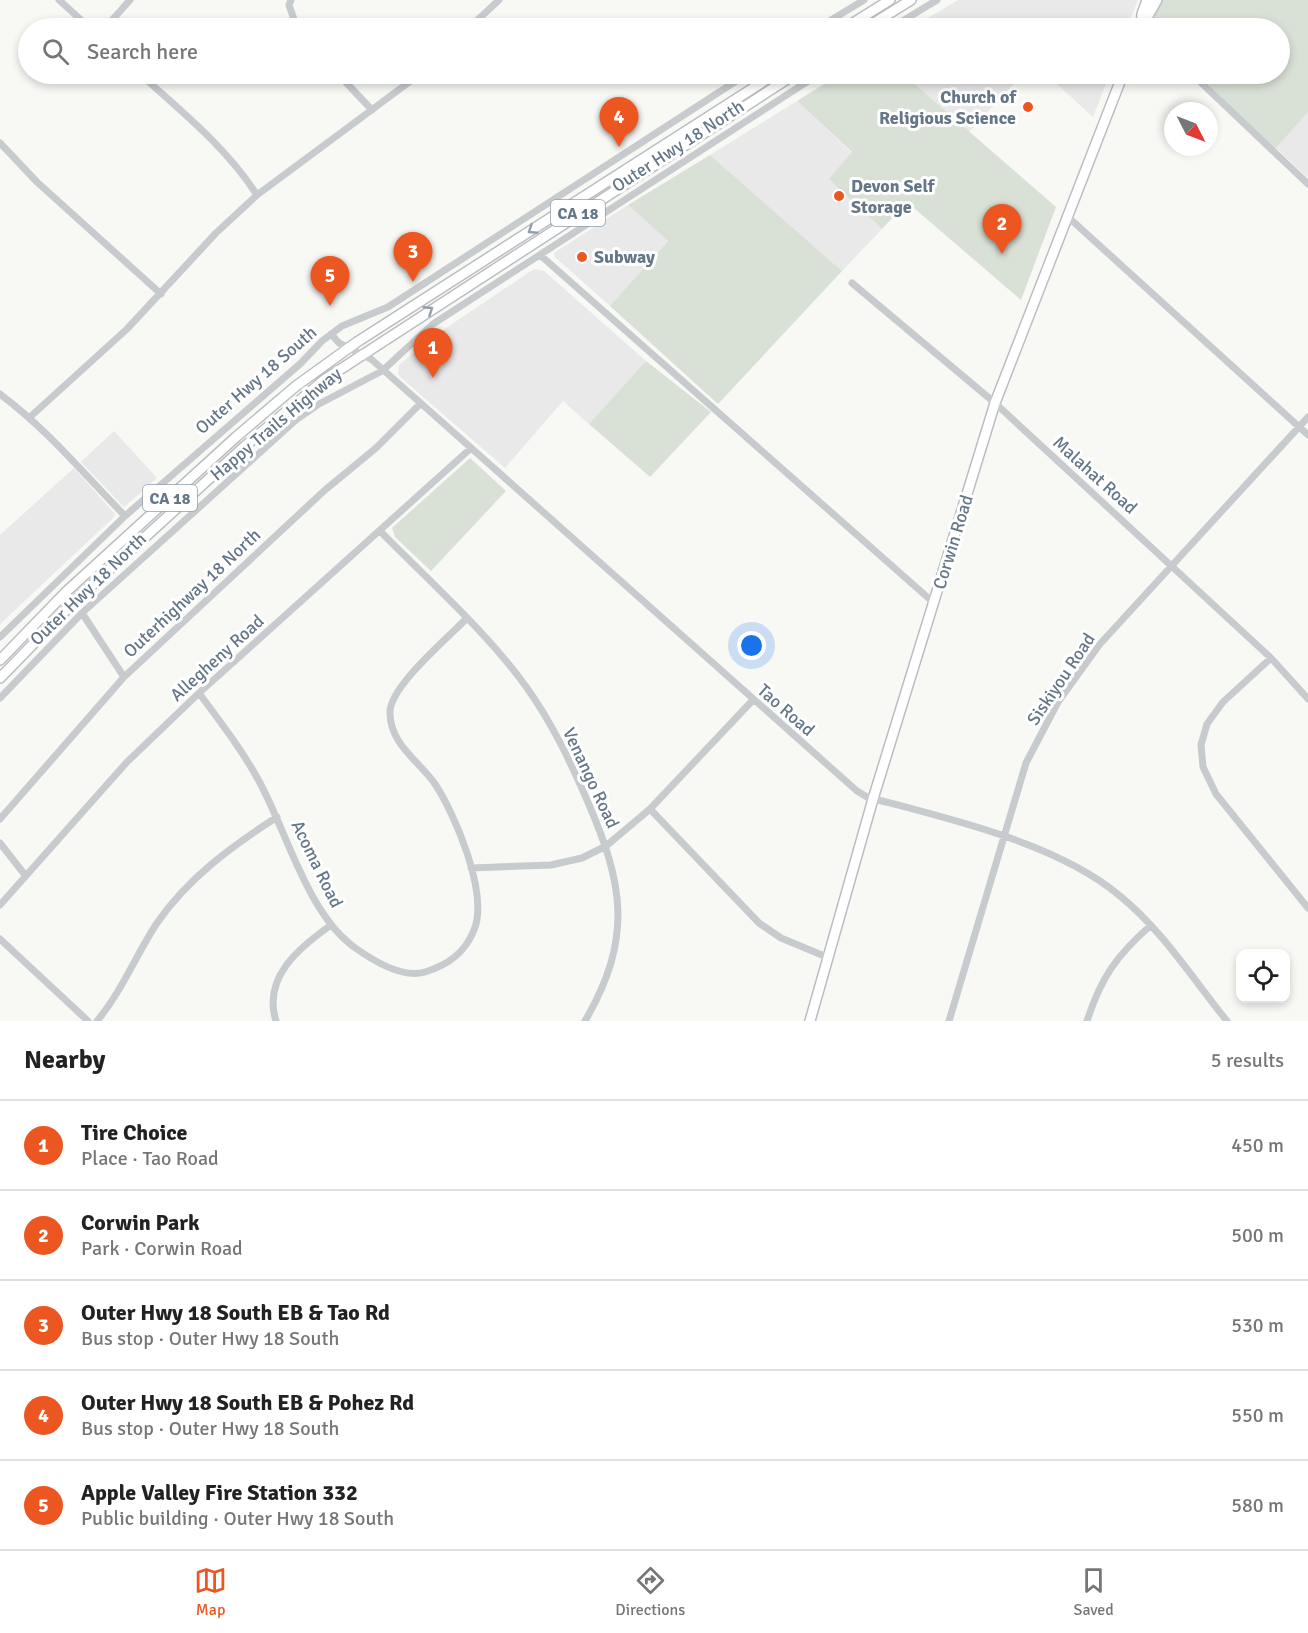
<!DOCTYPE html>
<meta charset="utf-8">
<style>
body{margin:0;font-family:Signika,sans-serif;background:#f2f2f2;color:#222}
.controls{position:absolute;right:18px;bottom:18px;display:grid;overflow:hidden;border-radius:12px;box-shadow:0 3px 9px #0003}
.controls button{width:54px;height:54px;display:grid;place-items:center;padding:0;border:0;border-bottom:2px solid #e0e0e0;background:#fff;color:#222;font:30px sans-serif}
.compass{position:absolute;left:1164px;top:102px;width:54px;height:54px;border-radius:50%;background:#fff;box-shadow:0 3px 9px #0003;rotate:132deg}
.you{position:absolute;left:752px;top:646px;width:21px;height:21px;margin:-15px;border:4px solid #fff;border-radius:50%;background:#1a73e8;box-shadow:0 0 0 9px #1a73e833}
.badge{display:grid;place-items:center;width:39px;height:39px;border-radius:50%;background:#ec5620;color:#fff;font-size:20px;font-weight:700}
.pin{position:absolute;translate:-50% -50px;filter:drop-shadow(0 2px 3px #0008)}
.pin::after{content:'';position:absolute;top:32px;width:21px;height:18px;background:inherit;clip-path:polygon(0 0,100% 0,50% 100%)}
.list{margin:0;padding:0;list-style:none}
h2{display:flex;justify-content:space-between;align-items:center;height:78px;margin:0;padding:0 24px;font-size:26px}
h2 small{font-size:20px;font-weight:400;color:#767676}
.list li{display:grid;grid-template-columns:39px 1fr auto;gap:18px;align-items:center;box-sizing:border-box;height:90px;padding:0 24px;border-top:2px solid #e0e0e0}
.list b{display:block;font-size:22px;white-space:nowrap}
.list p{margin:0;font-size:20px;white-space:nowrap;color:#767676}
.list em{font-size:20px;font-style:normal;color:#767676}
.icon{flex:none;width:33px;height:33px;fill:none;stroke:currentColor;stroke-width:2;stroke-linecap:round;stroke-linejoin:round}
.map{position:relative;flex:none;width:1308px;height:1021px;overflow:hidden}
.search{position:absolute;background:#fff;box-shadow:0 3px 9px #0003;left:18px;right:18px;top:18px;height:66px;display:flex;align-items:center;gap:15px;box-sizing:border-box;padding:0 21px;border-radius:33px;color:#767676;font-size:22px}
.sheet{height:528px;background:#fff}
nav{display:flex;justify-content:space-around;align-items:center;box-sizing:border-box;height:84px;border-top:2px solid #e0e0e0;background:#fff;font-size:16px;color:#767676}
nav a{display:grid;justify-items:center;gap:3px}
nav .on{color:#ec5620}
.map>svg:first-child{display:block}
.built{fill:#e8e9e8}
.green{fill:#d9e0d5}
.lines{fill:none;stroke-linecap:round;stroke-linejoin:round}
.major-casing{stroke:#babec2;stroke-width:12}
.minor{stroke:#c7cbce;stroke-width:7}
.major{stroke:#fff;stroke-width:9}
.oneway{stroke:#93a0ab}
.poi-dot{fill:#ec5620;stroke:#fff;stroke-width:2}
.labels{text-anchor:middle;stroke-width:6;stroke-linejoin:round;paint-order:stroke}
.shield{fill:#fff;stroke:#93a0ab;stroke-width:1.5}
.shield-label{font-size:16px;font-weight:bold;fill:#657787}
.poi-label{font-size:18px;font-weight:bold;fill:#657787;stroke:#fff;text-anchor:start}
.street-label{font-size:18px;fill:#657787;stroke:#fff}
</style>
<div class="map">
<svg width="1308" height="1021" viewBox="0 0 1308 1021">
<rect width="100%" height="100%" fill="#f8f8f5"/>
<!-- built -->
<path class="built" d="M958,0h180l-11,28h-216z
M903,74h120l-54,58z
M1046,74h64l-17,43z
M797,101l55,52 -23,26 53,50 -40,42 -132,-116z
M1308,112v66l-32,-30z
M628,205l40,36 -58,65 -55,-49 -1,-4z
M534,269l10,2 102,90 -57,63 -26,-23 -58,67 -107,-93 1,-10 35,-29z
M114,431l43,47 -33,29 -43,-45z
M74,468l41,46 -1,3 -114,107v-89z"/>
<!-- green -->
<path class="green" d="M1161,0h147v112l-32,36 -9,-5 -69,-69h82v-46h-130z
M840,74h63l153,133 -35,93 -114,-98 -25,27 -53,-50 23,-27 -55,-51z
M710,155l132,116 -124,133 -108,-98 58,-65 -40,-36z
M646,361l65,51 -61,65 -61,-53z
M470,458l36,33 -75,80 -36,-34 -3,-9z"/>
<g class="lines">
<!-- major casing -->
<g class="major-casing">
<path id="major" d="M845,28l45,-28
M866,28l45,-28
M1141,28l16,-28
M1141,28l1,-14 5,-14
M0,660l67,-69 169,-154 60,-51 61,-44 418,-268
M0,678l76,-78 169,-154 79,-66 471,-306
M810,1021l63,-222 122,-396 128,-329"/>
</g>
<!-- minor -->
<path class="minor" d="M59,0l31,28
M291,0l-2,5 8,23
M105,28l25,-28
M469,28l30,-28
M818,28l46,-28
M891,28l46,-28
M140,74c42,38 86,73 117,121
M338,74l34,36
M1192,74l116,110
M0,143l37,39 124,112
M1067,216l241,219
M540,255l394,348
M852,283l143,120 276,255 37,41
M331,334l8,9 32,16 486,432 10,6c79,21 191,46 253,99 42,34 73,83 107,125
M0,394c48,36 84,80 125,122
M30,417l97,-88 89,-96 41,-38 163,-121
M380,531c48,49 107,101 147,157 25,35 43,73 60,112 37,85 46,138 -2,221
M82,613l42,64
M0,637l125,-121 175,-152 22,-23 20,-15 46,-19 359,-233
M1271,658l-48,44 -16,22 -6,21 2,22 13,27 92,114
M199,693c22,30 44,58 61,90 27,50 48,131 94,164 18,13 48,32 71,25 23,-7 40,-19 49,-42 15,-36 -19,-116 -39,-146 -16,-23 -45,-40 -45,-71 -1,-26 57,-74 76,-94
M0,698l82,-85 214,-193 23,-16 63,-33 51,-47 386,-250
M650,809l109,114 22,15 48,20
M0,819l124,-142 201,-187 51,-42 44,-44
M0,843l25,32
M471,868l80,-3 31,-7 24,-12 44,-37 102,-108
M0,905l127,-143 72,-69 271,-244
M0,939l88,82
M97,1021c25,-30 39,-66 60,-98 31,-45 75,-77 120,-106
M276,1021c-14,-44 24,-74 55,-96
M949,1021l77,-258 32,-61 42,-58 208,-227
M1087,1021c14,-43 29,-65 63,-95"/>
<!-- major -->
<use href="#major" class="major"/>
</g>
<!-- one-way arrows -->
<defs><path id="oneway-chevron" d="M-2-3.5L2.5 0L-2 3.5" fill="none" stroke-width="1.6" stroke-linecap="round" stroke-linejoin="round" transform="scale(1.5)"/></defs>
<g class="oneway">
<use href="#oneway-chevron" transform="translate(532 230) rotate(147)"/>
<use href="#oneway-chevron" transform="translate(429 310) rotate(-33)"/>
</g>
<!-- markers -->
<g class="poi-dot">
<circle cx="1028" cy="107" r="6"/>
<circle cx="839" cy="196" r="6"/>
<circle cx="582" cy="257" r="6"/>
</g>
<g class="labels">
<!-- shield labels -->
<g class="shield">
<rect x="551" y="200" width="54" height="26" rx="4.5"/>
<rect x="143" y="485" width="54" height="26" rx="4.5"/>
</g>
<g class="shield-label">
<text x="578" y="219">CA 18</text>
<text x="170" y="504">CA 18</text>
</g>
<!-- poi labels -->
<g class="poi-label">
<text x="1016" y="103" text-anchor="end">Church of<tspan x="1016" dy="21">Religious Science</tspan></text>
<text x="851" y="192">Devon Self<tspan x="851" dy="21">Storage</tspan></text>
<text x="594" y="263">Subway</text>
</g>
<!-- street labels -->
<g class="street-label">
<text transform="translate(678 146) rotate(-33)" y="6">Outer Hwy 18 North</text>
<text transform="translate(256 380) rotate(-41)" y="6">Outer Hwy 18 South</text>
<text transform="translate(276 424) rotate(-40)" y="6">Happy Trails Highway</text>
<text transform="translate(1095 475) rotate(42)" y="6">Malahat Road</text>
<text transform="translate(953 542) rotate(-73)" y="6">Corwin Road</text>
<text transform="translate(88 589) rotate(-44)" y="6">Outer Hwy 18 North</text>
<text transform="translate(192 593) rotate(-43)" y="6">Outerhighway 18 North</text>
<text transform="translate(217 658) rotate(-42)" y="6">Allegheny Road</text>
<text transform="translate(1061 679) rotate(-56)" y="6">Siskiyou Road</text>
<text transform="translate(786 710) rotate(41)" y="6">Tao Road</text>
<text transform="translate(591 778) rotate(65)" y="6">Venango Road</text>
<text transform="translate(317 864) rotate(64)" y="6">Acoma Road</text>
</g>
</g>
</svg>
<div class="controls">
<button><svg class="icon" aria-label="locate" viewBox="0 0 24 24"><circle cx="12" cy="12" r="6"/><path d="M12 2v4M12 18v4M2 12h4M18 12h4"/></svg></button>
</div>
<svg class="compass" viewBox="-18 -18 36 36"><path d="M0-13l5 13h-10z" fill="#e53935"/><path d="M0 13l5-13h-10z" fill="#767676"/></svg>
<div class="you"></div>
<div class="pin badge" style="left:433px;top:378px">1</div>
<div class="pin badge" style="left:1002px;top:254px">2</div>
<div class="pin badge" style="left:413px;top:282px">3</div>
<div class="pin badge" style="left:619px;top:147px">4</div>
<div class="pin badge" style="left:330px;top:306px">5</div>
<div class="search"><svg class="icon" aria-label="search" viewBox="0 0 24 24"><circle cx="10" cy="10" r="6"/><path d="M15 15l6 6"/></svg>Search here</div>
</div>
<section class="sheet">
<h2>Nearby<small>5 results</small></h2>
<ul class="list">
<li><span class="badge">1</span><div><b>Tire Choice</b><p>Place · Tao Road</p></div><em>450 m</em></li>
<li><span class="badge">2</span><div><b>Corwin Park</b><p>Park · Corwin Road</p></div><em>500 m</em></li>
<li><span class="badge">3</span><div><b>Outer Hwy 18 South EB &amp; Tao Rd</b><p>Bus stop · Outer Hwy 18 South</p></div><em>530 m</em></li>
<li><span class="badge">4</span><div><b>Outer Hwy 18 South EB &amp; Pohez Rd</b><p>Bus stop · Outer Hwy 18 South</p></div><em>550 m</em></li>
<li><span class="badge">5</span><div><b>Apple Valley Fire Station 332</b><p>Public building · Outer Hwy 18 South</p></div><em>580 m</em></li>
</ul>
</section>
<nav>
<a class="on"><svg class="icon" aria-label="map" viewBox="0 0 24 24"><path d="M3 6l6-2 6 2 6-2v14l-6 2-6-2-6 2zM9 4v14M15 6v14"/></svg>Map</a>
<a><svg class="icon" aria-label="directions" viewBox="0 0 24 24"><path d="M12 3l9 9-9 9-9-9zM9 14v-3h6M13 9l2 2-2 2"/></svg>Directions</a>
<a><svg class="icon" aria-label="saved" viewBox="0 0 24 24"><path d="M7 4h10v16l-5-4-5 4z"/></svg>Saved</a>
</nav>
